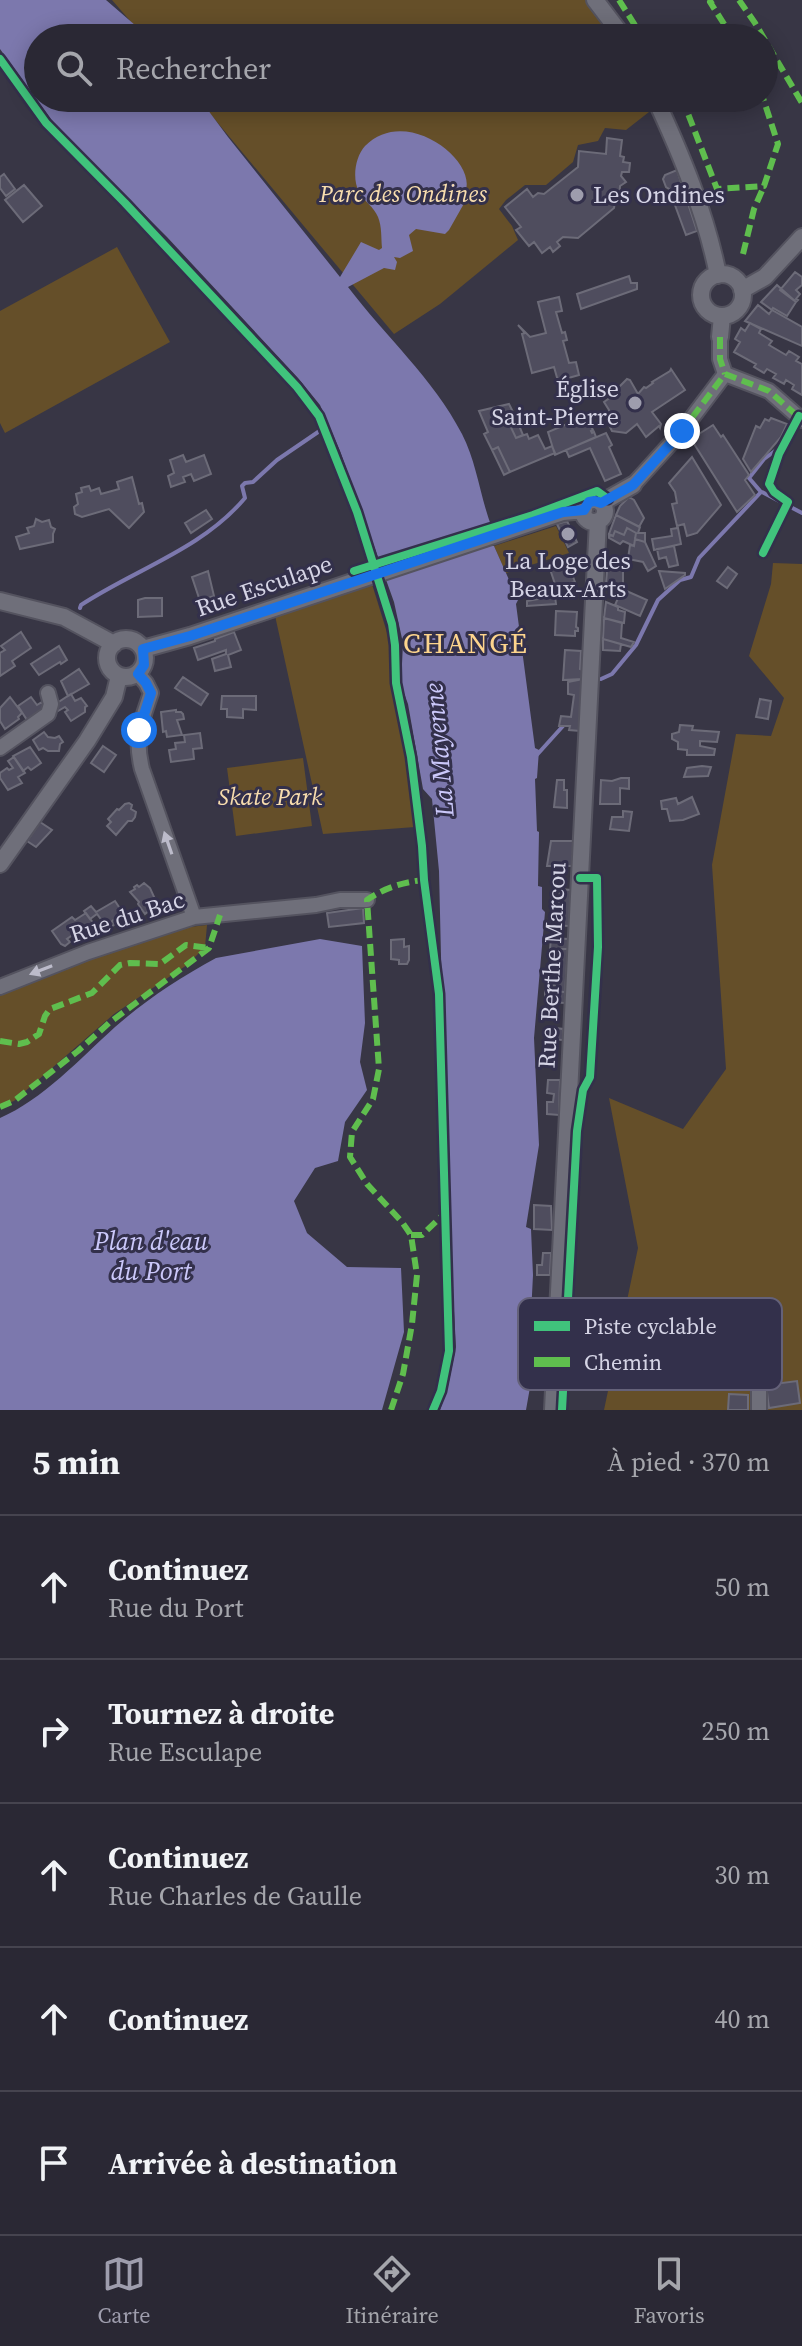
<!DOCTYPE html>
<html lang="fr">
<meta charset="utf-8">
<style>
body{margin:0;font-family:"Source Serif 4",serif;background:#363440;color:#f1f3f6}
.stop{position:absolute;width:24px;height:24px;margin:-18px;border:6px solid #1a73e8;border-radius:50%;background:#fff}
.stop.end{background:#1a73e8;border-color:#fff;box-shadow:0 2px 8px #0008}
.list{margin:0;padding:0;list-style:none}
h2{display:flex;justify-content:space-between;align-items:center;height:104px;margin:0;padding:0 32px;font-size:34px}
h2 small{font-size:26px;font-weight:400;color:#a5a6ac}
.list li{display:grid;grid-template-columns:52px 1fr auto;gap:24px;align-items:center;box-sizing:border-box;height:144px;padding:0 32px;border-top:2px solid #46444f}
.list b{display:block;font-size:30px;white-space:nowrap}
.list p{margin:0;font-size:26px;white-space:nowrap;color:#a5a6ac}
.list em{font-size:26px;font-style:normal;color:#a5a6ac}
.icon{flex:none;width:44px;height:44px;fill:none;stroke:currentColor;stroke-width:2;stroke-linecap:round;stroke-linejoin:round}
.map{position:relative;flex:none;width:802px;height:1410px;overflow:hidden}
.search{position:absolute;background:#2a2834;box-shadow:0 4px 20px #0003;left:24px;right:24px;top:24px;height:88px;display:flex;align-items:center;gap:20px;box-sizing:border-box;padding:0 28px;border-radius:44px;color:#a5a6ac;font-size:30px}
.sheet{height:824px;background:#2a2834}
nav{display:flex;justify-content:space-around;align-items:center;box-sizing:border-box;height:112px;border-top:2px solid #46444f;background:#2a2834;font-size:22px;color:#a5a6ac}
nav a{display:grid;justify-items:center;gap:4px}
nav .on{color:#9e9dad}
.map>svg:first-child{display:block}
.green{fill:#654f29}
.water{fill:#7c78ad}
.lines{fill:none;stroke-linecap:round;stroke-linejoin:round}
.stream{stroke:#7c78ad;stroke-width:4}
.building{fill:#4f4d5e;stroke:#6c6b78;stroke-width:2}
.minor-casing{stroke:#54535f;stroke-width:18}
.tertiary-casing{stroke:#54535f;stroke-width:20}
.minor{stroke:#6f6f7a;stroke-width:14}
.tertiary{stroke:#6f6f7a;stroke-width:16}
.quiet{stroke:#5fbe4e;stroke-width:6;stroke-dasharray:12 6;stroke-linecap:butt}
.cycleway-casing{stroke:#33304b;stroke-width:13}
.cycleway{stroke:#40c37c;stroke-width:8}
.oneway{fill:#bcbbca}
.route{stroke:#1a73e8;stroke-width:10}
.poi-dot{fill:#9e9dad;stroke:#33304b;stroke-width:3}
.labels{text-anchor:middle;stroke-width:6;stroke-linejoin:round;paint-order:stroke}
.park-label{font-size:24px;font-style:italic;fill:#f8ddae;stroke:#33304b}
.poi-label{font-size:24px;fill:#d5d4e5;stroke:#33304b;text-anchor:start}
.street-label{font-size:24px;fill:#d5d4e5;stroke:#33304b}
.water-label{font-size:26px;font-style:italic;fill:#cbc8fa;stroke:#33304b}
.quarter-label{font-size:28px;letter-spacing:2px;fill:#fdd48d;stroke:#33304b}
.key{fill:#33304b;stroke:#646179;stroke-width:2}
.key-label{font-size:22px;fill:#d5d4e5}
</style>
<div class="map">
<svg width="802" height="1410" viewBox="0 0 802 1410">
<rect width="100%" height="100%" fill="#383645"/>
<!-- green -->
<path class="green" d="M112,0h475l29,38h-471z
M197,98h447l5,14 -23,18 -21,-2 -7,13 -20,4 -5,17 -27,23h-21l-19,15 -7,9 13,17 6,14 -78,64 -46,30z
M117,247l53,95 -165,91 -5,-10v-112z
M556,526l13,27 -63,20 -12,-27z
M773,563l29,1v846h-198l34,-162 -29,-150 74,31 43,-60 -14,-204 24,-131 35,2 13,-38 -35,-42 22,-72z
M371,581l22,71 22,175 -92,7 -49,-223z
M303,758l9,68 -76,10 -9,-68z
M207,925l-2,22 -18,18 -73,49 -100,87 -14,5v-110c63,-29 137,-65 207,-71z"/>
<!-- water -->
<path class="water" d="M0,0h106l44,38h-112v60h161l29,39 112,140 21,-35 18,8 3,-2c-1,-11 0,-21 -4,-31 -4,-10 -14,-16 -19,-25 -7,-13 -4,-35 6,-46 42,-43 117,18 99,48l2,6 -17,30 -4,4 -29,-5 -7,6 4,16 -13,7 -6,-1 3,5 -2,8 -11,-2 -36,19c37,49 85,91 114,147 15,29 18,63 30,94l-4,2 4,16h2l24,54 -2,4 19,144 4,2 -2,28 -2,1 2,52 2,1 -1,54 4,1v22l3,3 -11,126 5,107 -13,82 5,2 2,46 -3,59 2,42 -6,34h-86l8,-24 8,-39 -10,-179 -7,-297 -7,-72 -9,-10 -15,-85 -7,-19 2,-42 -9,-41 -54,-151 -20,-46 -22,-27 -131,-141 -112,-112 -55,-76z
M320,939l42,7 3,77 -5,39 7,28 -22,32 -7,39 -23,7 -21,33 13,32 40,34 54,1 3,64 -22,78h-382v-292c42,-18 81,-60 115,-91 31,-27 64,-49 101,-69z"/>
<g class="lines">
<!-- stream -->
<path class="stream" d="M762,492l40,21
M80,608l1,-3c55,-36 121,-56 164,-107l-3,-12 3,-3 8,-1 24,-22 44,-30
M601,679l11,-5 24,-29 22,-45 22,-20 11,-3 8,-19 62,-66 -12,-14 15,-19 15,-11 12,-20
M535,757l28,-31"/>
</g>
<!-- building -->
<path class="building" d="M607,138l15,2 -2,16 4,1 -1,5 7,1 -1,9h-7l-1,4 5,6 -6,4 -1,16h-4l-1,6 -36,30 -15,-1 -6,5 3,4 -7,6 -3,-5 -8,6 -8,-11 -5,4 -13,-16 5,-3 -16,-20 22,-18 6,8 5,-4 6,1 34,-27 1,-16 27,3z
M677,170l20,61 -11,4 -17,-46 -3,-2 -3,-8 2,-4z
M4,174l11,15 -9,7 -6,-8v-11z
M24,185l18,21 -19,16 -18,-22z
M795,272l7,5v8l-6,5 4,4 -4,5 2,1 -2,2 -16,-12z
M629,276l2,7h6v6l-56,20 -4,-15z
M777,285l19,17 -9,14 -14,-8 -1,2 -11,-8z
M559,297l3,14 -6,1 6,21 3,-1 2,8 -4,1 6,22 7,-1 3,13 -21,6 -4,-14 -22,6 -10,-39 3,-1 -7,-8 12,12 16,-4 -8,-31z
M758,305l11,9 3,-4 30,17v19l-57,-25z
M750,323l11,6 -2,4 13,8 -3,4 17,10 3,-4 10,6 -3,4 6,3v31l-10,-6 2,-4 -8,-5 -2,4 -11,-6 3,-4 -9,-5 -3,4 -10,-6 2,-3 -22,-12 6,-10 -5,-3 6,-11 4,3z
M671,369l14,21 -33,22 9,12 -1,4 -1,-2 -13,11 -9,-13 -11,9 -14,-2 -5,-10 2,-11 -5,-8 11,-8 -3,-4 3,1 12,-12 3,1 8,14 6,-7 2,1 7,-5 -1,-1 18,-11z
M509,404l6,12 -8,3 9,19 11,-4 2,5 9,-4 7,14 7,-3 3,7 -45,19 -12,-25 -6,3 -8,-16 4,-2 -9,-21z
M515,416l8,19 -7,3 -9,-19z
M586,416l7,14 -2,1 1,2 2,-1 2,5 -41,18 -7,-23z
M771,418l16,6 -6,13 -30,35 -8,-13 13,-33 4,2 5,-9 4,2z
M713,425l8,12 2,-2 26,40 -4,5 10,15 -18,17 -46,-73z
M606,433l6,12 -3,2 12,27 -16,7 -15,-33 -21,9 -3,-7z
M498,447l12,25 -6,3 -12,-25z
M183,455l3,7 18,-7 7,19 -17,7 -3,-7 -8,3 2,5 -14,5 -3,-11 6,-3 -4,-13z
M692,457l29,48 -24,28 -10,3 -3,-12 -7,2 -5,-22 5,-1 -2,-11 -6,-9z
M132,477l7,27 3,-1 2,9 -15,16 -20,-19 -27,8 -7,-3 -1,-7 4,-3 -2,-10 6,-2 -1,-4 8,-2 2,5 8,-3 2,6 18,-5 -2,-7z
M629,497l5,3 10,18 -5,9 -23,-12 4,-9z
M206,510l6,9 -21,14 -6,-10z
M616,515l24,12 -2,6h7v9l-10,-3 1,-6 -9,-5 -3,7 -9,-4 -2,5 -4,-2z
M36,519l6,3 7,-2 2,7 4,2 -2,5v8l-33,7 -4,-12 13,-4 -2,-5 7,-2z
M567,521l10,21 -9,5 -11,-23z
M627,528l9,5 -2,13 -11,-5 -3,3 -11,-6v-3l4,1 2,-5 9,4z
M678,528l3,16 -27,6 -2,-11 20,-3 -1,-7z
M635,539l10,3 11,24 -8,5 -5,-9 -15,-3 2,-14 4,1z
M674,546l4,19 -9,2 -3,-10 -7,2 -2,-10z
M608,559l15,1v29l-17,-6z
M568,564l7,18 -19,5 -6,-18z
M728,567l9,7 -10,14 -10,-7z
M208,571l6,25 -14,5 -8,-24z
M659,571l26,2v2l-20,14z
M622,589l25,11 -7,16 -25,-11z
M555,596l1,8 -29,2v-5z
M145,598h17v18l-24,1v-17z
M606,602l12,5v3l7,2 -1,11 -20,-5z
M556,611l21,1 -1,15 2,1v3h-3v5l-20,-1z
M604,618l18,5 -1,15 13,4 -3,5 -28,-8z
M21,632l10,16 -19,13 3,5 -15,10v-23l5,-3 -4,-4z
M234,632l7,18 -13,5 3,12 -16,4 -3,-12 14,-5v-4l-28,10 -4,-12 21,-7v-2z
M603,639l18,5 -1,7 -17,-1z
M59,646l8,14 -6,4 -1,-2 -21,13 -8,-11z
M565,650l16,1 -1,18 3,1v9l-20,1z
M79,669l10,15 -21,12 -7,-15z
M183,677l25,17 -7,11 -26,-17z
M583,679l-3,52 -11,-1 1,-4h-11l2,-10 10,1 3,-22 -6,-1v-12z
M71,694l4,7 6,-3 6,8 -2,1v5l-14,9 -6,-9 3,-2 -3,-3 -7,4 -4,-6z
M222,696h34v14l-13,-1v9l-16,-1v-8h-6z
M10,697l12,16 -4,4 1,2 -14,10 -5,-8v-13z
M31,697l6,8 5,-3 3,6 -18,12 -9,-14z
M760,699l11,2 -3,18 -12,-2z
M176,710v2h5l2,2 1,5 -7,1 5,15 -15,2 -1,-6 -3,1 -2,-20z
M680,725l13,1 -1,4 27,2 -2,10 -17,-1v5l15,3 -1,6h-27v-5l-9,-1v-7l-6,-3v-5l7,-2z
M44,732l4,5 7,1 4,-2 4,6 -3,2 -1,7h-11l-5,-3 -4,2 -6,-10z
M200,733l2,15 -9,1 1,10 -23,3 -2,-12 7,-1 -1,-6 10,-1 -1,-7z
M103,746l13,9 -12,17 -13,-9z
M30,747l11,16 -10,7 -3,-3 -5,4 -10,-15z
M14,757l11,16 -7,4 4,6 -14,7 -8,-12v-5l7,-5 2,2 4,-2 -5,-7z
M702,766l9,1 -3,9 -24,1 3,-9z
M621,778h8v11l-9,-1v16h-20l1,-24 11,1z
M557,780h7v10h3v18l-13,-1z
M692,797l7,17 -16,6 -13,1 -3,-12h-5l-1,-8 15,-3 2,6z
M129,803l3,2 -1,4 5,3 -1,5 -3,4h-4l-12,14 -9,-9 4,-4 -3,-3 9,-10 2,1 6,-6z
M623,811l9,1 -3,19 -19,-2 2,-12h11z
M40,822l12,8 -16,17 -9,-6z
M551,841h23l-2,25h-25z
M144,883l6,5 5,11 -7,8 2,3 -5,4 -7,-10 1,-2 -9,-10 5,-3 -1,-2 3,-2 2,2z
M560,889l11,1 -2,36 -18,-1 1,-12 6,1z
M115,901l8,12 -11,8 3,3 -7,5 -11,-15 -7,5 -6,-8 7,-5 5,6z
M363,908l1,15 -35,4 -2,-14z
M86,913l10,14 -10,7 -5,-5 -14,10 3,3 -5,4 -4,-2 -9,-13 20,-14 3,3z
M551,938l17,1v10h-18z
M404,939v8l5,-1v14l-2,4h-8v-4l-8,-1v-19z
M550,949h18l-3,43 -15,-1 1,-6h4l2,-25h-7z
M545,991l20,1v11l-20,-1z
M548,1027l15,2v11l-17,-1z
M548,1080h12l-1,35 -12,-1v-12h6l1,-8 -7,-1z
M534,1205l17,1 1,24 -18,-1z
M543,1253h8l-1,22h-13v-10h5z
M797,1381l3,22 -31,5 -3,-23z
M729,1394l19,1v15h-20z"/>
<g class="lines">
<!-- minor casing -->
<g class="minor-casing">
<path id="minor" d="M720,337v22l5,15
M725,374l44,17 33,29
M633,485l49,-54 43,-57
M138,674l8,9 5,10c-10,30 -17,44 -9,76l52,148
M0,748l48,-34 3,-10 -3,-11
M0,987l88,-35 106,-35 122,-12 24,-5h27
M759,1410v-41"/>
</g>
<!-- tertiary casing -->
<g class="tertiary-casing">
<path id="tertiary" d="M595,0l29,38
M655,98c26,56 51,116 63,177
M701 295a21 21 0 1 1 42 0a21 21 0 1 1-42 0Z
M742,290l23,-13 37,-40
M720,337l2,-21
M583 511a11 11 0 1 1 22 0a11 11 0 1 1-22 0Z
M601,503l32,-18
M0,601l64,16 50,27
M107 658a19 19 0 1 1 38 0a19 19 0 1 1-38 0Z
M143,649l47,-13 373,-124 21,-2
M0,864l87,-123 27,-44 5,-21
M553,1410l45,-889"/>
</g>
<!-- minor -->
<use href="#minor" class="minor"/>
<!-- tertiary -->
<use href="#tertiary" class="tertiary"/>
<!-- quiet -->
<path class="quiet" d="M619,0l24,38
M713,0l-3,2 23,36
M739,0l16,23 47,80
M682,98l35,91 47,-3 14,-42 -15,-46
M743,254l11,-45 10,-23
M720,337v22l5,15
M725,374l44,17 33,29
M633,485l49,-54 43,-57
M0,1041l19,3 8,-2 12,-8 6,-18 5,-7 42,-16 28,-28 10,-2 30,1 26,-19 23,3
M0,1107l14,-6 64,-50 31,-28 100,-75 11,-33
M411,1235h11l23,-22
M391,1410l12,-36 9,-50 5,-49 -6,-40 -9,-13 -35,-38 -17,-27 2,-25 21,-33 6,-30 -12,-169c17,-12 36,-18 57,-20"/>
<!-- cycleway casing -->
<g class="cycleway-casing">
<path id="cycleway" d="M0,59l46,64 79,80 172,184 22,29 38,96 35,112 3,21 1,38 15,74 11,89 2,34 15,114 10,357 -8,40 -8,19
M763,553l25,-51 -14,-10 -5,-8 10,-30 20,-38
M354,571l179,-56 64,-24 11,8
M562,1410l15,-279 6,-41 7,-13 8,-130 -1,-69h-17"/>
</g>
<!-- cycleway -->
<use href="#cycleway" class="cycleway"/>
</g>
<!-- one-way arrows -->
<defs><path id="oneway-solid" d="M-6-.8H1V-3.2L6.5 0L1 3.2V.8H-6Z" transform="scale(2)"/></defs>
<g class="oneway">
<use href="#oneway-solid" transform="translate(168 843) rotate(-109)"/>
<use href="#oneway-solid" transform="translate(41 970) rotate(159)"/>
</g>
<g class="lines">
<!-- route -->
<path class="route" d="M139,730l12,-37 -5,-10 -8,-9 6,-9 -1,-16 47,-13 373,-124 21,-2 5,-8 6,-1 6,2 32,-18 49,-54"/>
</g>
<!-- markers -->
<g class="poi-dot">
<circle cx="577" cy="195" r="8"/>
<circle cx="635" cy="403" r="8"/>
<circle cx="568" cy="534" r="8"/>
</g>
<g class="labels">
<!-- park labels -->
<g class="park-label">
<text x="403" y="202">Parc des Ondines</text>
<text x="270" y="805">Skate Park</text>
</g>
<!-- poi labels -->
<g class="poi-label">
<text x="593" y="203">Les Ondines</text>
<text x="619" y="397" text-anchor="end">Église<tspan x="619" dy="28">Saint-Pierre</tspan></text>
<text x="568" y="569" text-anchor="middle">La Loge des<tspan x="568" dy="28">Beaux-Arts</tspan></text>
</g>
<!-- street labels -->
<g class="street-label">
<text transform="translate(264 586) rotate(-19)" y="8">Rue Esculape</text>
<text transform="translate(127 917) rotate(-18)" y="8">Rue du Bac</text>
<text transform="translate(552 965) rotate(-87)" y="8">Rue Berthe Marcou</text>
</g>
<!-- water labels -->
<g class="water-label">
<text transform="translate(439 750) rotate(-95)" y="9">La Mayenne</text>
<text x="151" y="1250">Plan d'eau<tspan x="151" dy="30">du Port</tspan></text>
</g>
<!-- quarter labels -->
<g class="quarter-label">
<text x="466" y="653">CHANGÉ</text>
</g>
</g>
<!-- legend -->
<rect x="518" y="1298" width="264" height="92" rx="12" class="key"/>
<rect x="534" y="1321" width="36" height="10" fill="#40c37c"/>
<rect x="534" y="1357" width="36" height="10" fill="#5fbe4e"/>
<g class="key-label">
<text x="584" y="1334">Piste cyclable</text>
<text x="584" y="1370">Chemin</text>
</g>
</svg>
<div class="stop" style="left:139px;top:730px"></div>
<div class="stop end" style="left:682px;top:431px"></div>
<div class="search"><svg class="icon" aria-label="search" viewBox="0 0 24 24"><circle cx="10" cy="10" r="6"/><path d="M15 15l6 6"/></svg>Rechercher</div>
</div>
<section class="sheet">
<h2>5 min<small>À pied · 370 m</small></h2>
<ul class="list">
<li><svg class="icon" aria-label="ahead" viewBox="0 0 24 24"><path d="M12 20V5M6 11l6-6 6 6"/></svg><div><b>Continuez</b><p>Rue du Port</p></div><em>50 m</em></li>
<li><svg class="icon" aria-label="right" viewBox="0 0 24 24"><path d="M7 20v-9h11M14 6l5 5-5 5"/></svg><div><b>Tournez à droite</b><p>Rue Esculape</p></div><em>250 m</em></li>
<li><svg class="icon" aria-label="ahead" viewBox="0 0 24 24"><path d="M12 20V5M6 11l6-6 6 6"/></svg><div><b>Continuez</b><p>Rue Charles de Gaulle</p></div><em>30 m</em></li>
<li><svg class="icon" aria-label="ahead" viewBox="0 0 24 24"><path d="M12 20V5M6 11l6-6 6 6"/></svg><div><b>Continuez</b></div><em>40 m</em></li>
<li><svg class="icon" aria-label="arrive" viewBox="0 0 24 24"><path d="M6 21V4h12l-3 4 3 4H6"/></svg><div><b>Arrivée à destination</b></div></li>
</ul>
</section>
<nav>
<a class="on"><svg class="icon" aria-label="map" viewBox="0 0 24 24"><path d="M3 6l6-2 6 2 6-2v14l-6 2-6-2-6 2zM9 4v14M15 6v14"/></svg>Carte</a>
<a><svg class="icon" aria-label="directions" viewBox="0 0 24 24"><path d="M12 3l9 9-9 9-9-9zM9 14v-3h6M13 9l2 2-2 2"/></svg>Itinéraire</a>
<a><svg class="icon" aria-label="saved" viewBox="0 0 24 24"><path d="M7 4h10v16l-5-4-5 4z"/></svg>Favoris</a>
</nav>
